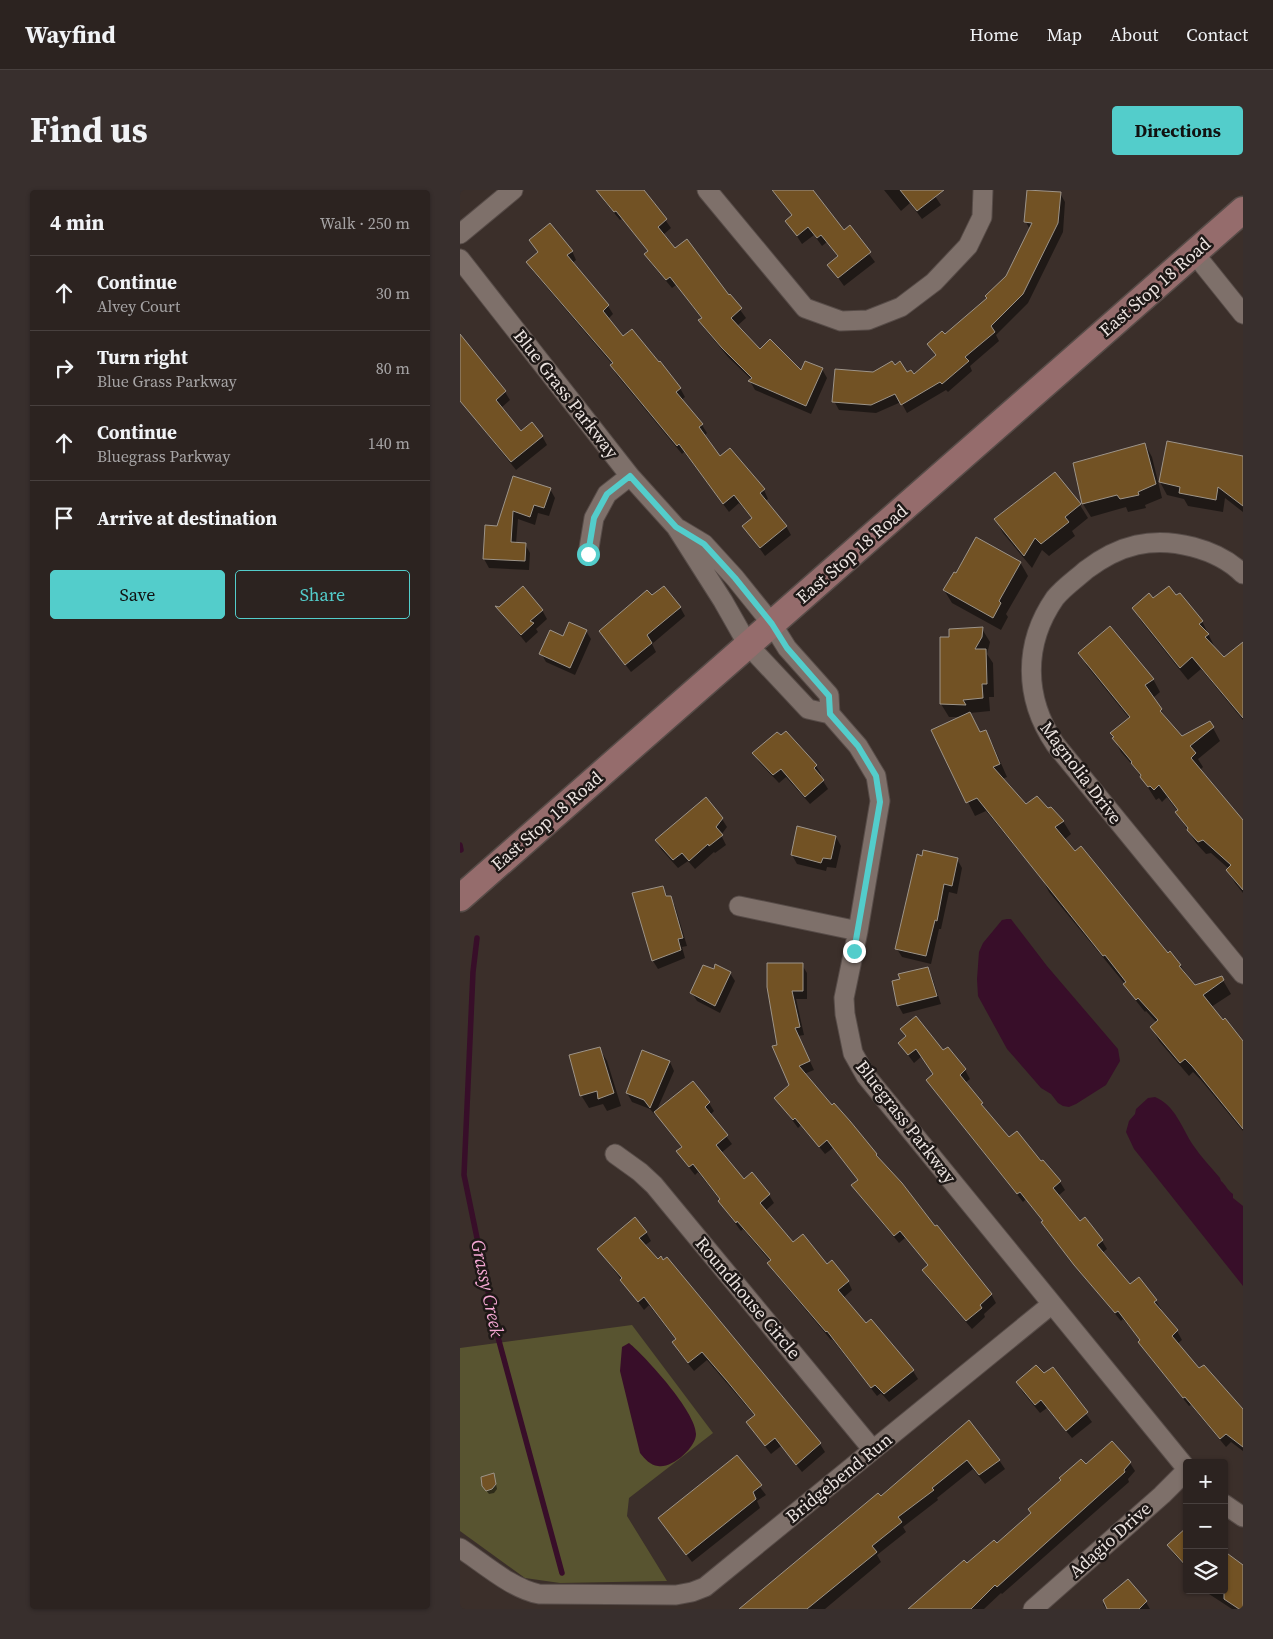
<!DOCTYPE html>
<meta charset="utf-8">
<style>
body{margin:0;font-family:"Source Serif 4",serif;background:#382f2d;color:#f1f3f6}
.controls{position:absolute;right:15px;bottom:15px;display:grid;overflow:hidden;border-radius:5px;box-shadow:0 1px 4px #0004}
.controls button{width:45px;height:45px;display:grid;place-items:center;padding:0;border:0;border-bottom:1px solid #48403e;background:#2c2320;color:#f1f3f6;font:25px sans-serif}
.stop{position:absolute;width:15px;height:15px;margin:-11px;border:4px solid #53cdcb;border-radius:50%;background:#fff}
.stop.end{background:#53cdcb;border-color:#fff;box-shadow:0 1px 5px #0008}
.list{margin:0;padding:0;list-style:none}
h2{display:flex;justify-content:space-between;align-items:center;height:65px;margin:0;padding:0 20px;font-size:21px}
h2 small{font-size:16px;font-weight:400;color:#a6a4a5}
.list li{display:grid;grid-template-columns:32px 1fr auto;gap:15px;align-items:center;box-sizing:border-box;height:75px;padding:0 20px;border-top:1px solid #48403e}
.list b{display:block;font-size:19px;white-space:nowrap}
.list p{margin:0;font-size:16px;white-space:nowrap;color:#a6a4a5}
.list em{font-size:16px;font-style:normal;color:#a6a4a5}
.actions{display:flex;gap:10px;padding:15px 20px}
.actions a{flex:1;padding:11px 0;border:1px solid #53cdcb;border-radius:5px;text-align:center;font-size:18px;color:#53cdcb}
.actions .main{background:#53cdcb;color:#111}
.icon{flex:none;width:28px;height:28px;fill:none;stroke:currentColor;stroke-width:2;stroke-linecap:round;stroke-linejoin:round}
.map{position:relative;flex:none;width:783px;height:1419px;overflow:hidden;border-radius:5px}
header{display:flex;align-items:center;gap:30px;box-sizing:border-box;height:70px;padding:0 25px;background:#2c2320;border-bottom:1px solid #48403e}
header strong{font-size:24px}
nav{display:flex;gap:28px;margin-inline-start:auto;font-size:18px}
.intro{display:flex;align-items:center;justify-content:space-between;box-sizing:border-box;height:120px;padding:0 30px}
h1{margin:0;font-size:35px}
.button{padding:12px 22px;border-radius:5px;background:#53cdcb;color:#111;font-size:18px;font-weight:700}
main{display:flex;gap:30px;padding:0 30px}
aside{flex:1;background:#2c2320;border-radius:5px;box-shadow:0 1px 4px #0004}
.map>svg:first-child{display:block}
.green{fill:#585430}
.water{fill:#380e29}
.shadow{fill:#0007}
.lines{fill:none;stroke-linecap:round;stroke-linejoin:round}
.stream{stroke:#380e29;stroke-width:5.5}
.building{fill:#725224;stroke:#9d9489}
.street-casing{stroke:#574c48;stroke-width:21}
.secondary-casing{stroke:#574c48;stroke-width:29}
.street{stroke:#7e706a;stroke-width:19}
.secondary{stroke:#956c6c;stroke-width:26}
.route{stroke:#53cdcb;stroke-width:6}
.labels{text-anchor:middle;stroke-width:5;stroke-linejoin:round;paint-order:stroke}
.street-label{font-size:18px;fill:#ece4e1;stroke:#1e1816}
.water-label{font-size:19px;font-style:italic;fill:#f5a8d4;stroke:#1e1816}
</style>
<header>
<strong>Wayfind</strong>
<nav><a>Home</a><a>Map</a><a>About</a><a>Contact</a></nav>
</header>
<div class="intro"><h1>Find us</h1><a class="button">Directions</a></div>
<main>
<aside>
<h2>4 min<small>Walk · 250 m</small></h2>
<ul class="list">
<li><svg class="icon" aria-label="ahead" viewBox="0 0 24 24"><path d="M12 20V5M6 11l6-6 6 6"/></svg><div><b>Continue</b><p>Alvey Court</p></div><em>30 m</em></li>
<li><svg class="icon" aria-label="right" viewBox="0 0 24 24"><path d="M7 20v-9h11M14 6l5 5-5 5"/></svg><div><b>Turn right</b><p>Blue Grass Parkway</p></div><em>80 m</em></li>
<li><svg class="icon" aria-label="ahead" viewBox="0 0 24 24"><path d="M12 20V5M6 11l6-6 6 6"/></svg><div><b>Continue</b><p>Bluegrass Parkway</p></div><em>140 m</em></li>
<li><svg class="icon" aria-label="arrive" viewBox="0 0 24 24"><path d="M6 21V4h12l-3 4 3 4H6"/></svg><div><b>Arrive at destination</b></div></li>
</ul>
<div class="actions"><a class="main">Save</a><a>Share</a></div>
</aside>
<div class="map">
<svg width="783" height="1419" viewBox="0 0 783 1419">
<rect width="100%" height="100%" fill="#3b2f2a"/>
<!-- green -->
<path class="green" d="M172,1135l81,108 -84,65 -2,18 40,65 -107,2 -35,-5 -65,-47v-183z"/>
<!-- water -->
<path class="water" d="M547,729h4l36,47 71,83 2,12 -14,24 -30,19 -7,3 -6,-1 -5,-3 -7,-9 -10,-6 -34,-39 -29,-53 -1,-17 2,-27 4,-9 19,-23z
M695,907c20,8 27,31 38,48 8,12 18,22 27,33l1,3c5,4 6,9 12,13v4l10,8v80l-109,-137 -8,-17 3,-11 6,-7 1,-5 12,-11z
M169,1153c17,14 67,69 67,91 0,14 -25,35 -38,32 -8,-1 -13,-7 -18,-13l-20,-82 2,-24z"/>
<!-- shadow -->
<path class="shadow" d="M144,0h40l27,38 -8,7 12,15 54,47 1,-1 16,22 -9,8 23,25 42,22 20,-4 5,9 -16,36 -56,-24 -5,-9 2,-1 -24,-23 -23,-28 -5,-8 2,-2 -26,-34 -4,3 -21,-25 -5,-9 3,-2 -27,-33 -2,1 -15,-18 -5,-9z
M311,0h40l32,42 6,-5 26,35 -31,24 -15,-21 9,-8 -11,-15 -5,4 -8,-11 -12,9 -15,-23 6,-5z
M424,0h47l10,15 -19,14 -12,-16 -9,8z
M600,3l5,9 -2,30 -35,71 -32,32 3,6 -29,25 2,5 -24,21 -2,-2 -39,23 -6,-11 -25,11 -37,-3 -5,-9 39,-28 21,-7 20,10 22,-20 -8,-11 17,-10 43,-36 19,-22 23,-47 -4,-8z
M70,50l42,11 4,9 -4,3 36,43 5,8 -5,5 15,18 57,51 5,9 -4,3 21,25 5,8 -3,3 16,21 44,33 4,9 -3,2 21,25 5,9 -26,21 -21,-29 9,-8 -14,-16 -10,9 -45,-60 -2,2 -66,-80 -4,-8 1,-1 -80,-94 -5,-9 11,-9z
M0,146l45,56 5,8 -9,8 20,24 21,4 5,9 -31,25 -56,-70z
M685,254l7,13 10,41 -17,7 1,3 -18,4 -2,-5 -35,10 -8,-13 -9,-41z
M783,267v55l-18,-14 -2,14 -35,-6 -4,-7 -17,-4 -7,-13z
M595,284l25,31 8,13 -16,13 3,5 -26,20 -7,-6 -10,18 -29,-35 -7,-13z
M54,288l36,11 5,9 -6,18 -11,-3 -3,12 -17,-6 -2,25h9l5,9 -1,17 -40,-2 -5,-9 2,-33 12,1z
M560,372l8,14 -22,38 2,3 -7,13 -49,-27 -8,-13z
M192,407l28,10 5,9 -33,28 4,8 -25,20 -31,-41z
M692,410l50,21 13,27 9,11 19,-7v68l-42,-51 -13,11 -47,-59 -8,-13z
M38,418l44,2 5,9 -11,10 2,3 -12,11z
M522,439l8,13 -3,12 6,9 1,34h-5l1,14 -20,2 10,20 5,-1 8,13 14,32 -5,2 24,27 21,4 16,11 8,13 -7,6 103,115 13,10 15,22 26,-10 10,17 -20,13 32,38v86l-42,-51 -8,-8 -4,4 -30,-35 -7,-13 5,-5 -11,-12 -1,1 -12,-15 -8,-13 -76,-92 -5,-10 -58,-71 -11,5 -7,-14 -35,-71 28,-14h-12l-8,-13 9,-66z
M126,441l5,8 -16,36 -29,-13 -5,-9z
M620,463l73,26 7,13 -7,6 16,26 12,14 32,-10 7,13 -22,18 5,8 -3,3 43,52v71l-8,-10 -8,-13 2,-1 -18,-16 -5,1 -10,-11 -19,-30 1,-1 -11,-15 -5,5 -3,-4 -3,2 -20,-31 -15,-17 -10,-19 18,-15 -42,-52z
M326,542l30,34 5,8 -1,2 8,13 -18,15 -24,-27 -7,6 -20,-21 -5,-9z
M262,629l5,8 -6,8 5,10 -11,8 -1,-1 -19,17 -7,-8 -10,7 -17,-19 -5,-8z
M376,647l5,9 -5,22 -9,-1 -1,4 -29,-7 -5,-9z
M463,667l34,2 5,9 -5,26 -8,-2 -8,37h-2l-8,35 -29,-7 -5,-8z
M202,697l6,10h2l5,9 12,40 -5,1 3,11 -27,11 -5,-8 -20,-67z
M342,775l5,8v26h-11l8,36 -6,1 16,34 -10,4 72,81 115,139 5,9 -12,11 1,3 -13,12 -44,-51 -5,-8 6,-4 -24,-28 -6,5 -41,-49 -5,-9 6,-4 -26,-33 -8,6 -24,-29 -3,3 -22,-30 14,-12 -12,-41 -10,-58z
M467,779l5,8 9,27 -38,10 -5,-9z
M270,783l5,8 -15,32 -23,-12 -5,-8z
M442,840l41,22 22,18 5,9 -5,4 44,56 32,24 19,19 5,8 -7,6 22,26 5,-3 17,22 5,8 -5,4 28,33 9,-7 17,22 5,8 -1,1 17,21 5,9 -5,4 22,26 44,40v41l-12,-9 -5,5 -35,-42 -2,1 -44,-55 -5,-9 1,-1 -18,-22 -2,2 -40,-48 -34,-42 -4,-9 -17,-23 -3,3 -90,-113 -5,-9 6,-5 -12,-19 -8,7 -9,-12 -5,-8 6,-6z
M139,858l8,13 14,45 -14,5 -4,-7 -14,4 -8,-13z
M210,872l4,9 -18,41 53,-9 5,8 -4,4 22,29 -11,9 23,28 25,14 5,8 -9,8 28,33 34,22 21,15 4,9 -9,8 23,27 5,-4 42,50 5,8 -29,23 -8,-9 -4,3 -45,-57 -1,1 -57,-68 -5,-8 2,-2 -28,-33 -2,2 -16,-21 -5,-9h1l-23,-29 -3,3 -12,-15 -5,-8 4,-4 -26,-35 -1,2 -5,-6 -18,-7 -5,-9z
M186,1042l5,9 -7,5 176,198 5,8 -23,20 -21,-26 -10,8 -24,-31 8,-7 -48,-56 -13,11 -16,-20 -4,-8 2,-3 -27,-35 -5,5 -45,-60z
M593,1179l39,53 -20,16 -25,-30 -7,5 -18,-22 -5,-9 27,-7z
M509,1232l30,38 6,9 -20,15 -12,-15 -36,29 1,2 -35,27 3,5 -29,23 4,7 -56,47h-75z
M277,1267l29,38 -9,6 3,7 -68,54 -33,-43z
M670,1273l5,8 -7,8 1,3 -127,112 -1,-1 -17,16h-71l53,-44 31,-20 35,-31 30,-33 24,-15z
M34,1284l3,15 -3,4 -5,1 -6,-8z
M727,1342v36l-14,-15 -5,-8z
M783,1377v42h-11l-23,-15 -2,-4h17z
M645,1412h41l4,7h-44l-3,-5z"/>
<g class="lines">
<!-- stream -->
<path class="stream" d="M0,655l1,5
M17,748l-4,34 -9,203 32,155 66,243"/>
</g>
<!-- building -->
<path class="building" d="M136,0h48l23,29 -9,8 17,21 12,-9 42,56 1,-1 12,14 -11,10 11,12 18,19 10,-10 31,31 4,-9 18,7 -17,38 -58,-25 4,-3 -30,-30 -24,-28 4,-2 -32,-41 -4,3 -22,-26 4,-3 -32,-40 -2,1z
M312,0h41l31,40 6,-5 21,27 -33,26 -11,-13 11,-9 -17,-21 -4,3 -9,-11 -11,9 -12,-15 7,-6z
M440,0h44l-27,21z
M567,0l34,2 -3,31 -35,71 -32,32 4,6 -30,25 4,4 -27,23 -2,-2 -39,23 -6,-11 -24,11 -39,-3 3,-33 38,3 19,-11 3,4 5,-4 7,11 4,-2 3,4 22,-19 -9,-11 15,-13 3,3 42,-36 -2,-2 21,-20 26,-53 -8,-1z
M90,33l23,28 -6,4 42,50 -6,6 20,25 9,-7 27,33 1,-1 21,27 -5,4 27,32 -4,3 21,29 10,-8 35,41 -5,4 27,33 -27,22 -18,-22 10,-8 -18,-23 -11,9 -44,-60 -2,2 -67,-81 3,-2 -87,-101 12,-10 -9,-12z
M0,144l46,57 -10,9 25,31 11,-9 11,14 -32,26 -51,-61z
M707,251l76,15v50l-25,-19 -2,13 -37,-7 1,-6 -21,-5z
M685,253l11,41 -18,8 1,3 -19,4 -3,-4 -35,9 -9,-41z
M595,282l26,32 -16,13 4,5 -28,22 -6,-6 -11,18 -30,-37z
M53,286l38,12 -7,20 -10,-3 -4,12 -17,-6 -2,31 15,1 -1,18 -42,-2 2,-34 12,1z
M516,347l45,25 -22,39 2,2 -8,15 -50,-28 11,-18 2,1z
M63,396l20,24 -13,11 4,2 -13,12 -26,-29 4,1z
M204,396l17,21 -34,28 5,8 -27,22 -26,-34 48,-41 5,5z
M709,396l7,9 4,-2 23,28 -4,3 10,10 -4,3 19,20 19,-15v76l-51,-61 -12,11 -48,-60 17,-15 4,5z
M109,432l18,8 -17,38 -31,-14 11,-24 13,6z
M650,436l44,53 -9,6 17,24 -2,2 22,25 28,-15 4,6 -24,19 6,7 -5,5 52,62v70l-17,-20 5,-5 -28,-25 -5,2 -11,-12 1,-2 -13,-16 3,-2 -19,-25 -5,5 -4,-4 -2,1 -8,-10 1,-2 -10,-12 1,-1 -20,-24 2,-1 -4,-4 20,-16 -52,-64z
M523,437l-1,10 -7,12h11l1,35h-5l1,14 -20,2 3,5 -26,-1v-67h9v-8z
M510,522l10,20 6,-2 14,34 -7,3 33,37 11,-8 11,12 3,-1 13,14 -9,6 20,24 6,-5 87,107 2,-2 11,14 -2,1 16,19 27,-9 2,4 -21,15 20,25 2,-2 18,23v88l-51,-63 -7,-7 -5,4 -30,-36 8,-7 -20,-22 -2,2 -13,-16 3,-2 -21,-27 -2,1 -126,-158 -11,5 -35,-73z
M326,541l31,34 -3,3 10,12 -19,17 -24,-28 -8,6 -21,-22 25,-21 4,3z
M246,607l17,21 -7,9 7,8 -14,11 -1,-2 -19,17 -7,-8 -9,7 -18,-20z
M337,636l39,10 -5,23 -8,-1 -2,5 -30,-8z
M463,660l35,8 -6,28 -8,-2 -7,37 -2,-1 -9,36 -31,-7 22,-95 5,2z
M203,696l3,10h5l12,42 -5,1 3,11 -29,11 -20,-68z
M307,773h36v28h-11l8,36 -5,1 15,33 -11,5 33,39 2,-2 16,18 27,33 -1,1 26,28 33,43 2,-1 55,69 -12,11 2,3 -16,13 -44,-51 6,-5 -28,-34 -6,5 -43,-51 7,-5 -31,-40 -8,7 -24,-29 -2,2 -19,-22 15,-13 -17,-39 5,-1 -10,-58z
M255,774l16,8 -16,34 -25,-13 13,-28 11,4z
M468,777l9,29 -40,10 -5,-25 8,-2 -2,-5z
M456,826l27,34 5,-3 18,22 -6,6 23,28 -2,1 28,33 8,-6 24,30 2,-1 18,21 -8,7 27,33 5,-4 18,23 -6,5 33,39 9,-7 18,23 -3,2 24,28 -6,6 27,32 5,-3 39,44v38l-17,-13 -6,5 -35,-42 -2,1 -45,-56 2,-2 -22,-29 -3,2 -41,-48 -33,-43 2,-1 -23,-29 -3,2 -91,-114 7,-6 -17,-25 -8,6 -10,-12 8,-7 -6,-7z
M140,857l14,46 -16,6 -1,-8 -17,5 -11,-41z
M182,860l28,11 -20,47 -6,-8 -18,-7z
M233,891l17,21 -5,5 23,28 -12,10 28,34 8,-7 18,22 -10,9 33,39 10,-8 24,30 5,-4 17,21 -11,9 28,33 5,-4 43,51 -30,24 -9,-9 -4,3 -44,-57 -1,1 -59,-69 4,-3 -34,-39 -1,2 -18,-22 2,-2 -27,-35 -4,3 -13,-16 6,-4 -28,-35z
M175,1027l12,15 -8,6 19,21 3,-3 2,4 4,-3 154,186 -25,22 -21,-27 -10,8 -19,-24 9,-7 -28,-34 -25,-29 -14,11 -16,-21 4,-3 -32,-42 -6,5 -18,-22 2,-2 -25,-29z
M576,1175l8,8 9,-6 35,45 -22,19 -25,-31 -6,5 -19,-23z
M509,1230l31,40 -21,15 -12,-15 -35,28 2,2 -36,27 4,5 -30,24 5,6 -70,57h-68l139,-116 3,3z
M652,1251l19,21 -7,8 1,2 -128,115 -2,-2 -24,24h-63l56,-49 3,3 27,-23 3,3 34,-30 -3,-4 33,-29 -2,-2 22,-19 5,5z
M277,1265l25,30 -9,7 3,7 -70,56 -28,-37z
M34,1283l2,11 -4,5 -6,2 -4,-5 -1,-9z
M727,1337v40l-20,-22z
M764,1361l19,14v44h-4l-15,-10z
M668,1389l19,22 -8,8h-32l-4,-9z"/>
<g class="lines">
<!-- street casing -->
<g class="street-casing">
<path id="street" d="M247,0l98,118 36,13 27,-1 33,-13 33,-25 34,-36 14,-29 1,-27
M0,44l53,-44
M734,63l49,61
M0,69l170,217 46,51 47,74 25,44 60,64 22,5 28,32 18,30 4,25 -22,130 -14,67 1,16 8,39 13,23 321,393
M219,339l25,15 31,34 37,46 15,24 42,47 1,19
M128,364l6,-36 13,-24 23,-18
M783,384c-14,-14 -31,-22 -50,-27 -41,-11 -74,-2 -107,23 -10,9 -22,17 -31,28 -32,46 -31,100 0,146l188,230
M279,716l119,25
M155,964l25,18 14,13 219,265
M764,1314l19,13
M0,1358c23,15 52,41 79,46l137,1 16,-3 13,-5 347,-283
M573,1419l129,-114 25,-25"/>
</g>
<!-- secondary casing -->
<g class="secondary-casing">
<path id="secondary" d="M0,708l783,-688"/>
</g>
<!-- street -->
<use href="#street" class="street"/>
<!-- secondary -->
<use href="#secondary" class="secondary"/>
</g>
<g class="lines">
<!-- route -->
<path class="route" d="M128,364l6,-36 13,-24 23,-18 46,51 28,17 31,34 37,46 15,24 42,48 1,18 28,32 18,30 4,26 -26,149"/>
</g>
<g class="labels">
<!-- street labels -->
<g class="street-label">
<text transform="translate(695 97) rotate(-41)" y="6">East Stop 18 Road</text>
<text transform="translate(106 204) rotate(52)" y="6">Blue Grass Parkway</text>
<text transform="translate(392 364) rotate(-41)" y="6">East Stop 18 Road</text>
<text transform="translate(621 583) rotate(53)" y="6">Magnolia Drive</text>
<text transform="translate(87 631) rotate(-41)" y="6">East Stop 18 Road</text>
<text transform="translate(446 932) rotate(52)" y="6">Bluegrass Parkway</text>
<text transform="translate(288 1108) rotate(50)" y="6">Roundhouse Circle</text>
<text transform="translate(379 1288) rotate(-39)" y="6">Bridgebend Run</text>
<text transform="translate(650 1350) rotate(-42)" y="6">Adagio Drive</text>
</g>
<!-- water labels -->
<g class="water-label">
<text transform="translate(28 1098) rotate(78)" y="7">Grassy Creek</text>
</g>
</g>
</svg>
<div class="controls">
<button>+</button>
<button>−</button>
<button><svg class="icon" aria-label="layers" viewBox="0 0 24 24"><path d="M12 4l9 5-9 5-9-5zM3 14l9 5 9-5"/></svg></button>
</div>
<div class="stop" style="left:128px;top:364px"></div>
<div class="stop end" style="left:394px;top:761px"></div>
</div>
</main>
